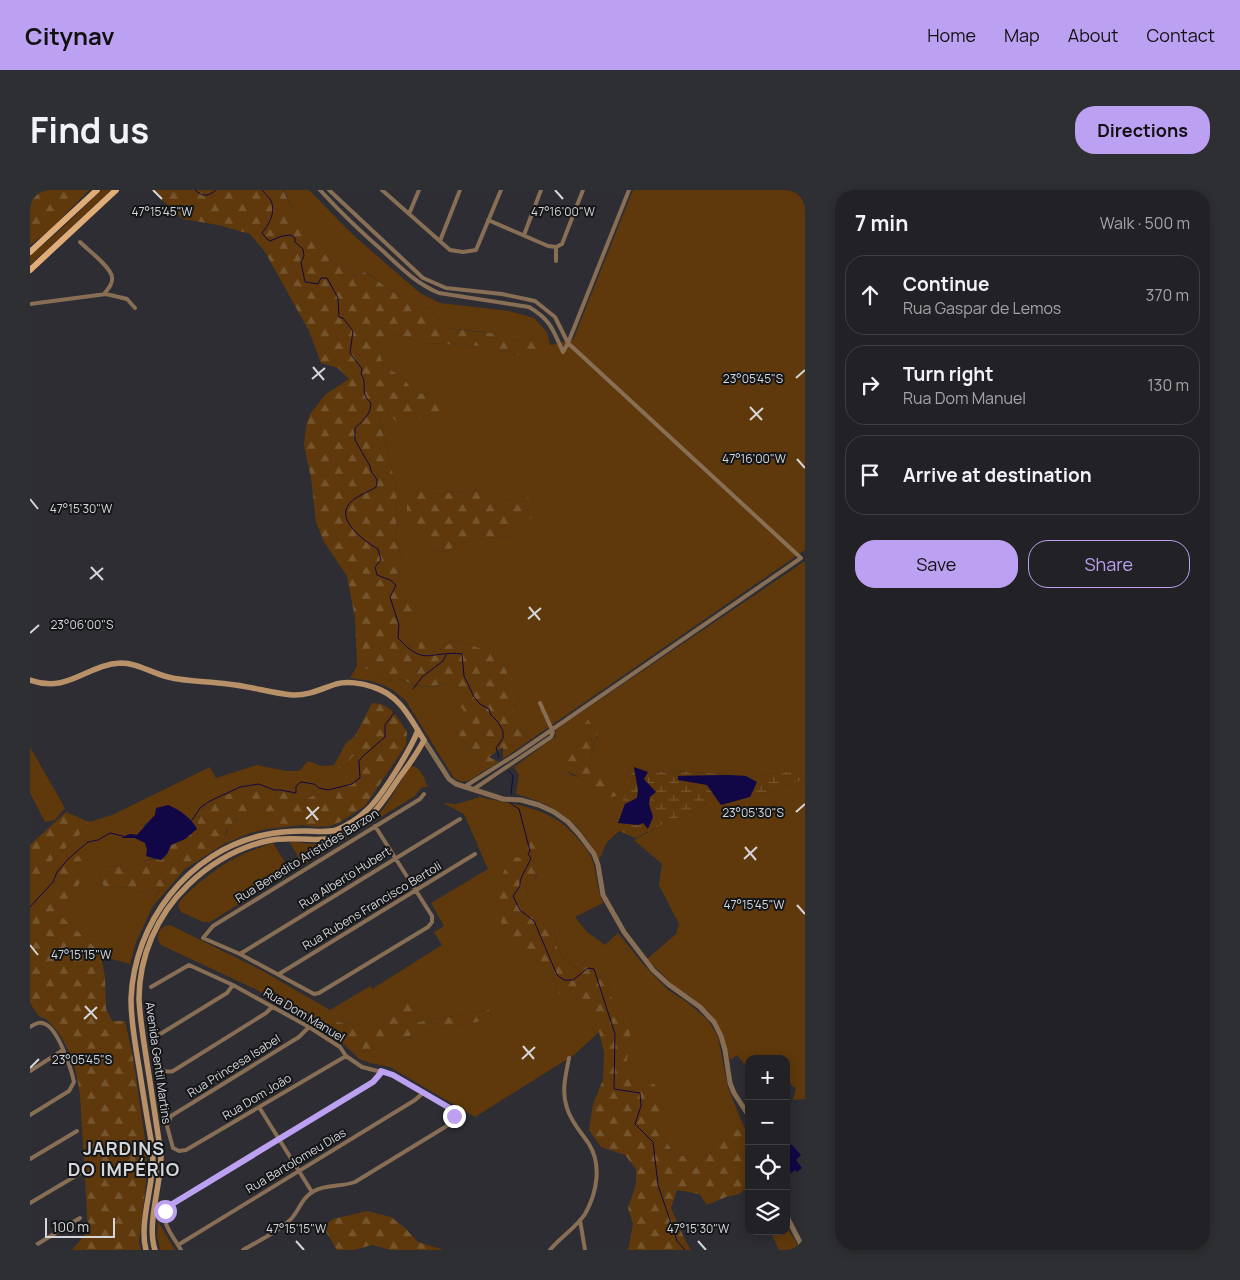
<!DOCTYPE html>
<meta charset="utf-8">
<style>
body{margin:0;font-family:Manrope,sans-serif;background:#2e2f32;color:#f1f3f6}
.controls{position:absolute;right:15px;bottom:15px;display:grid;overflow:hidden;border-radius:10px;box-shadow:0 2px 12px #0003}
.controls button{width:45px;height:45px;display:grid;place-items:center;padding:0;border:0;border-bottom:1px solid #3f3f43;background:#222226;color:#f1f3f6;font:25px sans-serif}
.scale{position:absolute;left:15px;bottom:12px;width:70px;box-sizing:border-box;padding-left:5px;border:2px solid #d5d6da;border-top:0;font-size:14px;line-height:18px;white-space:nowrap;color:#d5d6da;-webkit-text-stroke:4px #151618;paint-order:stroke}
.stop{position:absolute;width:15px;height:15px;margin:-11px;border:4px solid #bca0f2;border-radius:50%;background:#fff}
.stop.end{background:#bca0f2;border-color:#fff;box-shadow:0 1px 5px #0008}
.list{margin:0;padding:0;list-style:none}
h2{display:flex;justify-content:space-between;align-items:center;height:65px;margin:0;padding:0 20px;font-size:21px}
h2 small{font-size:16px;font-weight:400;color:#a2a4a7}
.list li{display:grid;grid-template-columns:32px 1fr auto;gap:15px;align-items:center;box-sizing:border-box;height:80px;margin:0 10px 10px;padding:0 10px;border:1px solid #3f3f43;border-radius:20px}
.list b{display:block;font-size:19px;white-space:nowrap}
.list p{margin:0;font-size:16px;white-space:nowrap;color:#a2a4a7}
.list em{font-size:16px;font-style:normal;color:#a2a4a7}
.actions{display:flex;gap:10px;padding:15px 20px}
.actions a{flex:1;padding:11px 0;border:1px solid #bca0f2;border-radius:20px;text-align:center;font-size:18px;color:#bca0f2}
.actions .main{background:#bca0f2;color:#111}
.icon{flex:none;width:28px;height:28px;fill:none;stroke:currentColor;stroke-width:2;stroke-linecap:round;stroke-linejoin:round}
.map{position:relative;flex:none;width:775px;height:1060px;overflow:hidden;border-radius:20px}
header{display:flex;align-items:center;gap:30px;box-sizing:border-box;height:70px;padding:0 25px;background:#bca0f2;color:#111}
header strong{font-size:24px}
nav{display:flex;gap:28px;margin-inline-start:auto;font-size:18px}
.intro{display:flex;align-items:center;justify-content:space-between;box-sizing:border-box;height:120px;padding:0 30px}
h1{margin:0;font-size:35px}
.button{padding:12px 22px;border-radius:20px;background:#bca0f2;color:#111;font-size:18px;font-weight:700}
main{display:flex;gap:30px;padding:0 30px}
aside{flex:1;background:#222226;border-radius:20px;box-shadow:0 2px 12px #0003}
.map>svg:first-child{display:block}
.green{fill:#5f390b;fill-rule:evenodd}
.forest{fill:url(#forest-firs)}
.wetland{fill:url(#wetland-marsh);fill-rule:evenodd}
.water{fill:#120746}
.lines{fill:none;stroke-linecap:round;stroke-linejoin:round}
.stream{stroke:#120746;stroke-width:1}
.minor{stroke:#876e55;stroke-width:4}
.tertiary{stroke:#876e55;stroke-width:5}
.secondary{stroke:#b99169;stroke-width:5.5}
.primary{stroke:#e0ac78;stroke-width:6}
.route{stroke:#bca0f2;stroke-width:6}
.ticks{fill:none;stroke:#d5d6da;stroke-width:2}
.labels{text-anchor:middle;stroke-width:4;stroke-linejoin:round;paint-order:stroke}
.street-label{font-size:12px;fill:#d5d6da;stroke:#151618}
.district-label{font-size:18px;font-weight:bold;letter-spacing:1px;fill:#d5d6da;stroke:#151618}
.ticks-label{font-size:12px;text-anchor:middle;fill:#d5d6da;stroke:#151618;stroke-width:4;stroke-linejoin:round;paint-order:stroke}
</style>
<header>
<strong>Citynav</strong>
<nav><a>Home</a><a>Map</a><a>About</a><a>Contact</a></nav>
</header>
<div class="intro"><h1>Find us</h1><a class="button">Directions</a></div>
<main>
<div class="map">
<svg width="775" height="1060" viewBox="0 0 775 1060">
<defs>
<pattern id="forest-firs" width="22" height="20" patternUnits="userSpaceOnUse" patternTransform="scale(1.25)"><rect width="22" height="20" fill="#5f390b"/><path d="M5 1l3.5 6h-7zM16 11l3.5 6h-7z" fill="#75552e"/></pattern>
<pattern id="wetland-marsh" width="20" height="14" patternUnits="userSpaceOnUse" patternTransform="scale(1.25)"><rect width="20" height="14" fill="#5f390b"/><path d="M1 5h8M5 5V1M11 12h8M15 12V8" fill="none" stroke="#75552e"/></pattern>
</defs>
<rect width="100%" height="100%" fill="#2d2d33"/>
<!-- green -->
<path class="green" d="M72,0h9l-81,75v-9l27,-23z
M254,0h25l44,45 67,58 20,10 69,8 25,7 13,14 3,13 23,-5 60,-150h172v360l-275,190 -16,-20v-13l6,-8 -10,-17 -10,-34h-21l-24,-8 -21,14 -16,1 -17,-21 15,-25 -18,-33 5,-14 -7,-23 1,-48 -17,-71 7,-6 10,8 23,-4 19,-6 -8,-18 -16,-1 -12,-15 -20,-13 -6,-23 15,-9 33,10 57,3 28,7 19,6 -44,-27 -39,-4 -17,-20 -34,-15 -29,-21 -13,4 -45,-44 -13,-19zM385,300l15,4 52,-4 18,12 26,-6 -16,40 -53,7 -10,9 -14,-2z
M775,371v208l-54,8 -24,-3 -59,-3 -15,2 -20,-8 -16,61 2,5 -12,11 -8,18c-18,-38 -43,-55 -83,-66l3,-19 -5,-8 41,-30 1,-7 5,-4zM568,545c-6,10 -8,22 -5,34l10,3c-19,5 -31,11 -42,-9l8,-9z
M327,476l14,4 20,12 10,-3c16,9 27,9 44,5l11,13 12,20 -9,18 23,37c-10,7 -17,14 -28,6l-48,-77 -13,-11 -10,-5 -12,-4 -21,-3z
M0,557l35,61 -10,12 -10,2 -15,-29z
M323,566l5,1c-1,6 0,8 1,13 1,12 -10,15 -19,18l-5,12 -11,2 -10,-7 -9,5h-8l-6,-7 -6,-2 -9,5 -27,-9 -19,7 -26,13 -7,16v6c-7,-12 -16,-18 -29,-24l-23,19 -2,5 -6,6 -7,-1 -8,3 13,1 11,5 1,7 -1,6 7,2 -16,5 -9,-2 -9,5 -17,1 -2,13 4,6 12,2 11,-1 6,7 26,-7 2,2 -12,16 4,1 -17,36 -6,22 -29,-8 -1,-4 -41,-38 40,-60 -37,14 -9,21 -15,10 -8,16v-28l24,-29 21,-18 14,-18 23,-7 98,-48 6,11 41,-13 29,6h13l9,-10 13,5 13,-1 8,5z
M382,576c10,2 12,13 16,21h-6l-7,9 -112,69 -14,-24c9,1 18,3 27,3 22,1 48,-13 62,-29 12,-13 21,-31 30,-46z
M775,589v320l-12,1 3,-12 -10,-7v-22h-37v11l-12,-15 -7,5 -7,-25 -14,-23 -18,-15 -17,-11 -27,-27 29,-25 3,-10 -20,-39 3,-21 -28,-24 38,-21 24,-10 19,-7 36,-4z
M450,607c39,9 75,10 101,46 5,5 10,12 12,19 4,14 4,28 10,41l-28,14 12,15 18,13 13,-12 24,30 26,27 20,13 20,17 10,17 10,51 14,34 -12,-2 -11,16 -7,16 -8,4 -27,1 -23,-33 10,-9 -9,-15v-16h-20l-11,-7 8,-58 -16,-13 -6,-12 -5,-20 -15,-15 -13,9c-22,-12 -22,-24 -23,-47l-26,-20 -1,-10 10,-15 -16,-24 -1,6 13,94 20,27 3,13 21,6 22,34 -25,23 -99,62 -85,-50 -20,-4 -11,-4 -8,-8 17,1 49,-19 60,-11 15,-6 -3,-6 -71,12 -9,-20 -34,26h-10l-9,-4 -19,-2 -7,6 -15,-4 -60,-35 -94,-44c-7,-8 -1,-20 9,-20l91,45 69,40 40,-24 2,3 70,-44 -8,-13 10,-6 -13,-23 57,-34 -24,-55 -21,-11 14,1z
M236,620l1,19 -17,4 -26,11c4,-27 18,-29 42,-34z
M243,653l18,29 -81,50h-7l-22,-10 -3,-6 2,-5c28,-29 54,-46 93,-58z
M128,1031l17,29h-15l-3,-14z
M756,1036l15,24h-22l-9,-19h16z"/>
<!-- forest -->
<path class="forest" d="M0,0h59l-39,40 -20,15z
M121,0h132l12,23 13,19 45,44 12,-4 30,21 34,15 17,20 84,10 9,12 -10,9 -19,-6 -28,-7 -57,-3 -33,-10 -15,9 6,23 20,13 12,15 16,1 14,7 -6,11 -19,6 -23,4 -10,-8 -7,7 17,70 -1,48 7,23 -5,14 18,33 -15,25 16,20 3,-12 6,-4 6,3 2,13 21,-14 24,8h21l10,34 10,17 -6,8v13l16,20 -27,19v-12l-14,10 10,5 -17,10 -23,-37 9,-18 -23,-33c-18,3 -27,4 -44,-5l-10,3 -18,-11 -16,-5 -2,-48 -8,-42 -23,-34 -8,-20 -5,-44 -7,-33 2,-19 4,-12 16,-20 23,-15 -11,-11 -17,-5 -12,-32 -44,-79 -15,-18 -32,-9 -35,-6z
M386,300l14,4 52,-4 18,12 26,-6 14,12 -9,10 -21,18 -53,7 -10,9 -14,-2 -26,-29v-19z
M342,513c19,0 25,14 35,29l-1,13 -41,61 -25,16 -10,4 -14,1 -13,-2 -36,4 -2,-19 -29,9 -10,12 -2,13 -39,25 -32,37 -5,-1 13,-15 -2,-3 -26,7 -6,-7 -11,1 -12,-2 -4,-6 2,-13 17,-1 9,-5c14,4 20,-4 33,-1l6,-6 4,-9 14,-6 12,-10c0,-7 2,-17 8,-22 6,-5 36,-19 44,-20 9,-1 18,5 26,9l10,-5 6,2 6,7h8l9,-5 10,6 11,-1 5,-12 5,-5 7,1 6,-6v-21l-5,-1 -11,14 -8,-5 12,-22 9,-7z
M563,527l5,2c3,10 -1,15 -4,24 -3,7 -3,18 -1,25l10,4 16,12 -3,12c-17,4 -33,2 -35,-18l-21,-10 1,-5 7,-9 -1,-4 21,-31z
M36,622l23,10 -14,18 -21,18 -24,29v-42z
M486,648l20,4c3,24 6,28 -9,49l1,10 26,20c1,23 1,36 23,47l13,-9 15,15 5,20 6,12 16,13 -7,58 10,7h20v16l10,15 -11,9 22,32h28l8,-4 7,-16 11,-17 12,3 7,15v49l-10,8 -13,3 -19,8 -8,-11 -22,-4 -6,18 14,32 6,10h-64l2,-4 4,-22 -5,-16 8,-24v-15l-11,-14 -24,-8 -12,-17 4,-26 10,-24 1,-27 -5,-21 -22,-33 -21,-7 -3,-13 -20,-27 -18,-3 -17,-32 2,-29 3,-15 9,-17 8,2 1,-6z
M53,662l16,2 -40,60 41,38 5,25 1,32 6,12h13l8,37 14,95 -1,30 -7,59 2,8h-69l16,-19 -8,-137c-4,-26 -11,-53 -31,-72 -3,-3 -6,-4 -10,-6 -4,-4 -6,-9 -9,-13v-88l8,-16 15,-10 9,-21z
M379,812l9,20 71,-12 3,6 -15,6 -60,11 -49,19 -17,-1 -9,-9 -27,-18 15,4 7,-6 19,2 9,4h10l-1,-8 5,-6z
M337,1021l24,6 14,11 13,14 26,8h-53l-19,-5 -18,5h-17l-14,-23 10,-8z"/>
<!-- wetland -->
<path class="wetland" d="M603,574l20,9 15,-2 59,3 24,3 54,-8v10l-54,19 -30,8 -6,-3c-28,9 -53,21 -79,35l-17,-7 -3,-5zM604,577l16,29 -1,8 4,13 -25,6h-10l7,-19 12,-6 1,-8zM699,585l-8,30 -14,-20 -29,-9z"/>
<!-- water -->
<path class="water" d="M604,577l14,5 -4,7 12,13 -6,5 -1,7 4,13 -5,12 -5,-6 -5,2 -20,-2 7,-19 12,-6 1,-8z
M699,585l17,1 11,6 -7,15 -29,8 -14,-20 -29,-5v-4z
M138,615c13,6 22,12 29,24l-12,10 -14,6 -4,9 -6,6 -15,-4 1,-6 -2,-7 -10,-5h-14l9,-4 7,1 18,-20 1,-7z
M756,954l3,3 2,-3 10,11 -5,5 6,8 -5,4 -2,-2 -9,7z"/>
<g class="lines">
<!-- stream -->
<path class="stream" d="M165,0c8,7 13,7 21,0
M232,0c3,4 6,6 8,9 7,11 -1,26 -8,34l5,6 3,2 12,-5 9,-1 4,3v4l8,7 1,7 -3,6 4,20 13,2 3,-6h6l11,20 1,19 4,1 10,13 -3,22 12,16 -1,5c8,12 -3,17 10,29 0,11 -8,18 -16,25v12l15,26 1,5c4,7 8,7 5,16 -9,6 -24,10 -29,20 -8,16 20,36 31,42l3,11 -6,7 2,8 13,5 6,5 -6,12 9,28 -1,13c27,30 32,12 64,16l2,22 10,21 6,7 9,5 2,6 7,7 5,9v7l-7,10 3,9
M383,499l9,-12 21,-16 3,-6
M479,581l4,5 -2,18
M480,613l9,6 11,42 -2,3 3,4c-3,9 -12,19 -11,28l-7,10 7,14 14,11 23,54 7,5h9l15,-12 6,1 21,65 -1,55 26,4 1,13 -6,18 18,18 5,43 19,56 8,9
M162,630l9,-13 9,-6 30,-14 19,-3 15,6h7l15,3v-7l5,-4 13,2 5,4 9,2 24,-6 8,-6 -1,-17 3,-4 23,-20v-12l9,-12
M0,717l23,-25 4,-10 11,-13 20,-17 10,-2 12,-7 13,3"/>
<!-- minor -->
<path class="minor" d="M290,0c20,22 41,42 64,62 17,16 33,32 55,41l90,14c22,13 24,23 34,45
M299,0l94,88 23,10 56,6 33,7 20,16 13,26 233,215 -283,195 -54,34
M352,0l68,60 13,2 13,-2 25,-60
M379,24l10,-24
M458,30l60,26 8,1
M494,45l17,-45
M410,51l20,-51
M50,52c7,7 31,25 32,35 1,7 -4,12 -8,17
M526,71v-14l6,-3 21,-54
M0,114l76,-10 21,5 8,9
M533,162l5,-9 61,-153
M444,599l77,-52 2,-5 -13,-29
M345,636l57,90v6l-4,5 -109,66 -5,1 -74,-40 -37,-16 10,-12 207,-127 4,-5
M210,764l220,-135
M249,784l196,-120
M203,795l-6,8 -70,43c-7,12 -2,40 16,35l93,-58 6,-6
M121,797l38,-22 44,20 76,42 31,20 6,9 16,11 31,8 60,36 2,5 -5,8 -95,58c-13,5 -28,2 -41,9 -13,7 -15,21 -25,30 -13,12 -31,20 -46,29
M0,837c5,-3 9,-6 15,-3 13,5 26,44 29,58l-5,9 -39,24
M279,837l-10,10 -128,79 -4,10 6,22 6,3 7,-1 160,-94
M0,881l33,-21
M229,917l53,85
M0,969l47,-28
M0,1013l49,-29
M550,1030l5,30
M148,1055l237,-145 8,-7
M1,1058l49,-30
M151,1060c-7,-13 -24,-30 -12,-44l204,-124 8,-11
M520,1060c10,-13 26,-22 35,-36 12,-21 17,-49 4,-70 -8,-12 -18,-22 -22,-36 -6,-17 -1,-34 2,-50"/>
<!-- tertiary -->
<path class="tertiary" d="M394,550l25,39 7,5 47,15 18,1 18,5 15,7 14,10 11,12 15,20 4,11 5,30 21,37 29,38 15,14 32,23 14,15 7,14 4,14 5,33 4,10 15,23
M756,1025l18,35"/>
<!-- secondary -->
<path class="secondary" d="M0,490c39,14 57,-16 91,-17 17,0 30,10 47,14 19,5 40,4 60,7 21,2 43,9 64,11 16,1 29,-6 44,-11 11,-3 26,-1 37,3 27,8 37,31 51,53 -7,14 -16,26 -25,38 -18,27 -37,57 -72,61 -20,2 -40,-3 -60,2 -30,7 -57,23 -79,44 -31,30 -49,71 -49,114 1,22 5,43 8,64 5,30 9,60 14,90 1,30 -15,70 -6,97
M116,1060c-8,-30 11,-71 6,-105 -5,-26 -9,-52 -13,-78 -4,-23 -8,-45 -8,-68 3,-76 57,-148 133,-164 13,-3 28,-4 41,-4 10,0 21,2 31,-1 10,-4 23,-12 31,-20 15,-14 44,-61 51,-80"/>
<!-- primary -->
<path class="primary" d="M0,62l67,-62
M0,80l86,-80"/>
</g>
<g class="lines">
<!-- route -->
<path class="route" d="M135,1021l4,-5 204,-124 7,-8 1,-3 12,4 55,32 5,4 1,5"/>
</g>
<!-- ticks -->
<path class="ticks" d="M123,0l9,9M525,0l8,9M283,177l11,13M766,188l9,-8M282,189l13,-11M720,217l12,13M720,230l13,-12M767,269l8,9M0,309l8,10M61,377l12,13M60,389l13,-11M499,417l11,13M498,429l13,-11M0,443l9,-8M277,617l11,13M766,622l9,-8M276,629l13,-12M715,657l11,13M714,669l13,-12M767,715l8,9M0,755l8,10M55,816l12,13M54,829l13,-12M493,856l11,13M492,869l13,-12M0,878l9,-9M266,1051l8,9M668,1051l8,9"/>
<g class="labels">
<!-- street labels -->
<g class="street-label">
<text transform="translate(277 666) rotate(-32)" y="4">Rua Benedito Aristides Barzon</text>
<text transform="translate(315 688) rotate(-32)" y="4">Rua Alberto Hubert</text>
<text transform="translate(342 716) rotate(-31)" y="4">Rua Rubens Francisco Bertoli</text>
<text transform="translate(274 825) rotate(31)" y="4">Rua Dom Manuel</text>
<text transform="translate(128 873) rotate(82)" y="4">Avenida Gentil Martins</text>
<text transform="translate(204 876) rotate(-32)" y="4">Rua Princesa Isabel</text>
<text transform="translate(227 907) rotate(-31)" y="4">Rua Dom João</text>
<text transform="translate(266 971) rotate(-31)" y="4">Rua Bartolomeu Dias</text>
</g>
<!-- district labels -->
<g class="district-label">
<text x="94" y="965">JARDINS<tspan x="94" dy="21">DO IMPÉRIO</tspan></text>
</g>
</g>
<g class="ticks-label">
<text x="132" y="26">47°15'45"W</text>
<text x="533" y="26">47°16'00"W</text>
<text x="723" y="193">23°05'45"S</text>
<text x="724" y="273">47°16'00"W</text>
<text x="51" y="323">47°15'30"W</text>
<text x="52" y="439">23°06'00"S</text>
<text x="723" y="627">23°05'30"S</text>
<text x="724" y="719">47°15'45"W</text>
<text x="51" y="769">47°15'15"W</text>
<text x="52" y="874">23°05'45"S</text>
<text x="266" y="1043">47°15'15"W</text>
<text x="668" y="1043">47°15'30"W</text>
</g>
</svg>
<div class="controls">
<button>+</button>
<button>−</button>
<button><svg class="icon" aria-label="locate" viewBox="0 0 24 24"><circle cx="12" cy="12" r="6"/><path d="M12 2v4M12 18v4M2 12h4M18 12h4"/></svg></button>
<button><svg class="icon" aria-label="layers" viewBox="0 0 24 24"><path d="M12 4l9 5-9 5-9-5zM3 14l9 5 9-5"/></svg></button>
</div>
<div class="scale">100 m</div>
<div class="stop" style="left:135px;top:1021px"></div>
<div class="stop end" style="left:424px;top:926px"></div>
</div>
<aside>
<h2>7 min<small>Walk · 500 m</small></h2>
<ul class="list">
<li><svg class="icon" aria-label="ahead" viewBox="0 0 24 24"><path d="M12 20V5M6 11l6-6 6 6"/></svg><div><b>Continue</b><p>Rua Gaspar de Lemos</p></div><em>370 m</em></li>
<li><svg class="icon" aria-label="right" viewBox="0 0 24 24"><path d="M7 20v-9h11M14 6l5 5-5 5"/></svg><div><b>Turn right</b><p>Rua Dom Manuel</p></div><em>130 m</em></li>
<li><svg class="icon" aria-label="arrive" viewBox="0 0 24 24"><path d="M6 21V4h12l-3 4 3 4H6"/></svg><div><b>Arrive at destination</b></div></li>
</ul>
<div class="actions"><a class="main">Save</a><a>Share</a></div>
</aside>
</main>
